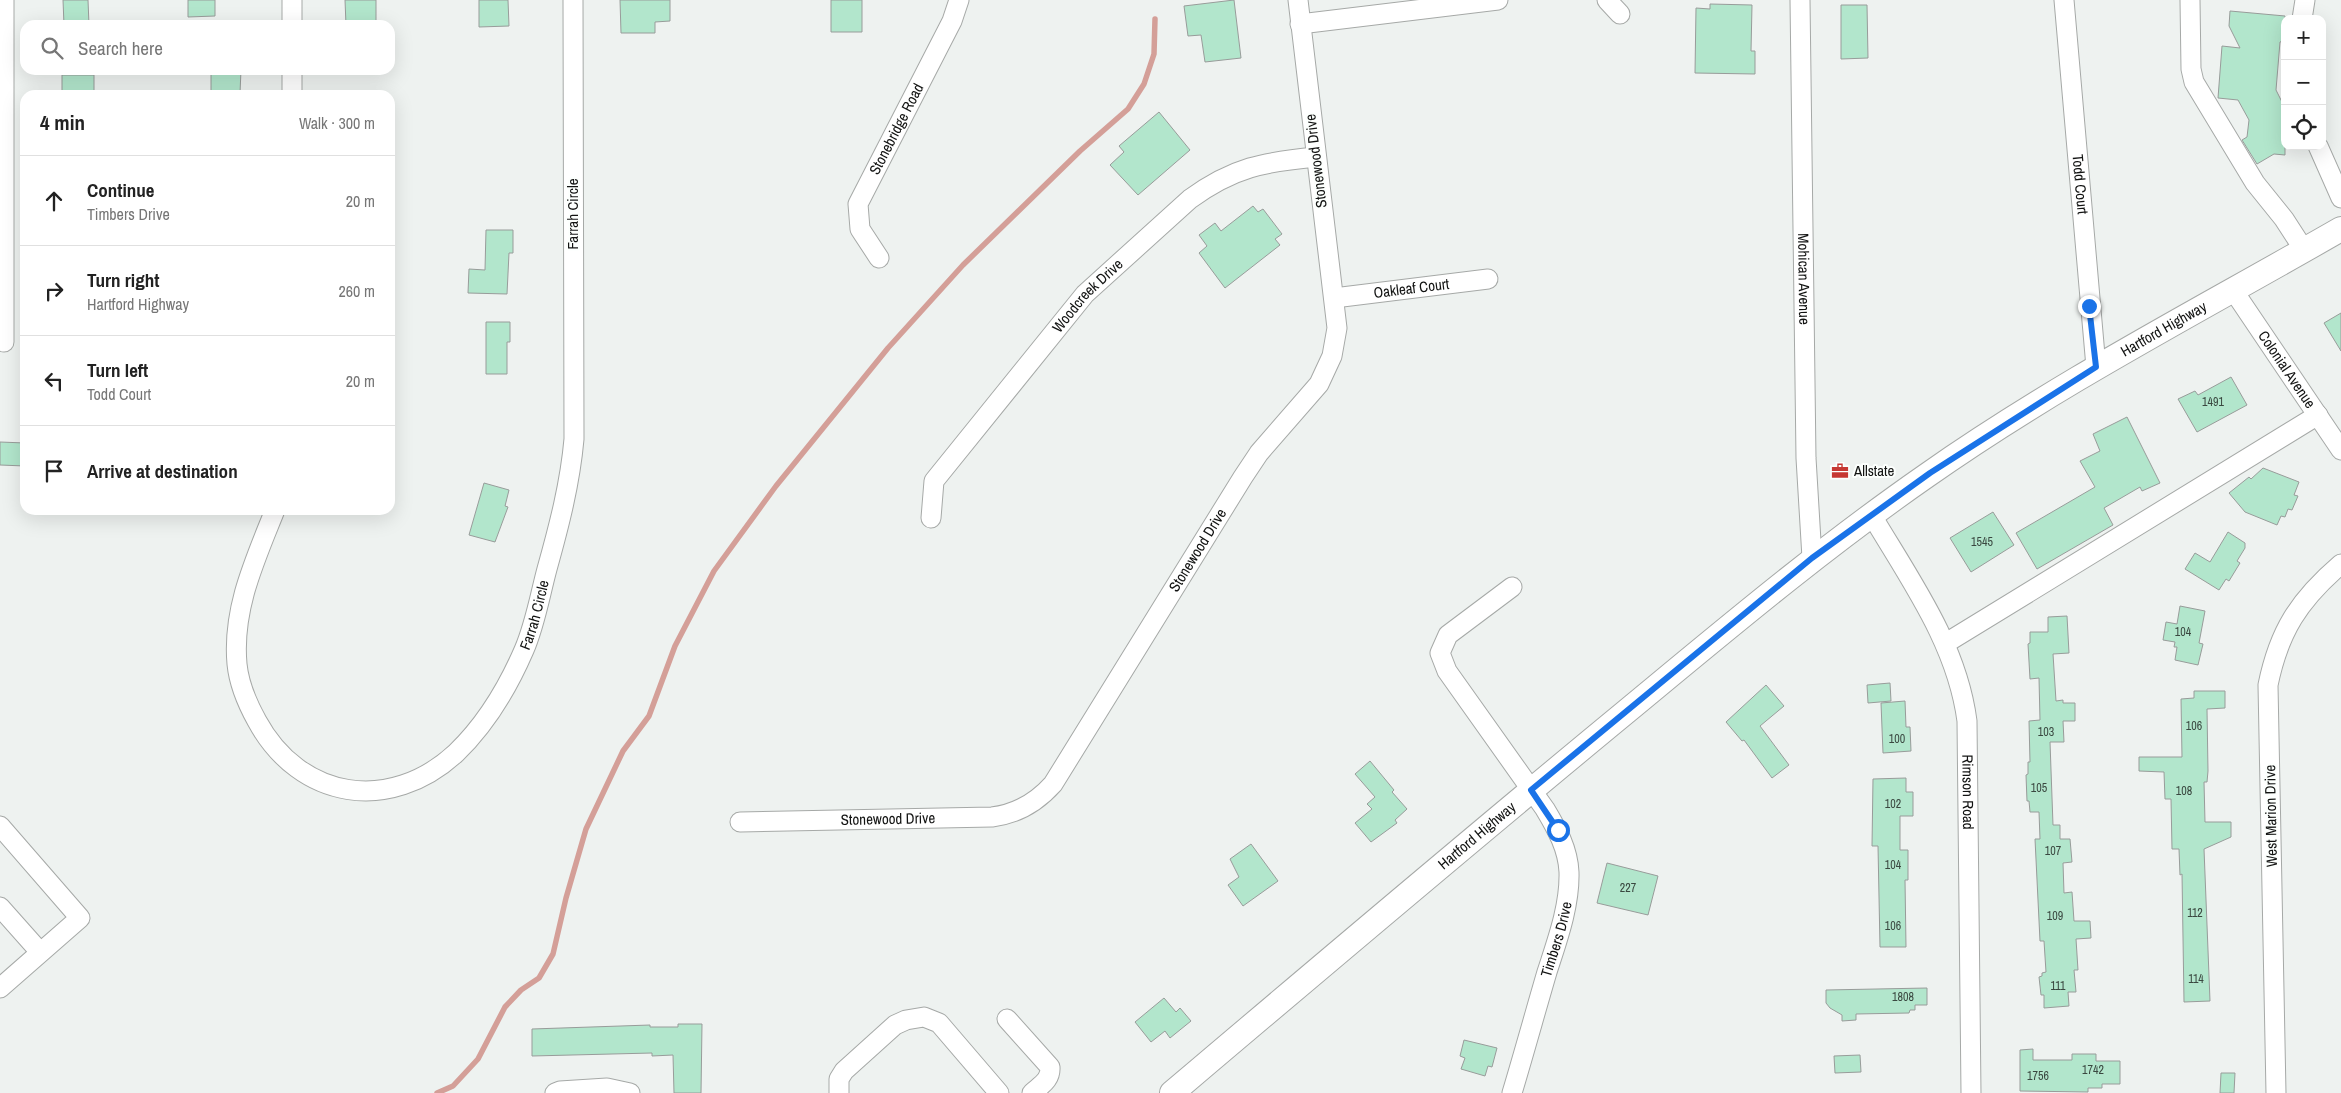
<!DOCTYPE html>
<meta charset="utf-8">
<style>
body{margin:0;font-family:"Archivo Narrow",sans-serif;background:#f6f6f6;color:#222}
.controls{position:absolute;right:15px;top:15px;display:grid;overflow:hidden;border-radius:10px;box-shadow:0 5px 20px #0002}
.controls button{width:45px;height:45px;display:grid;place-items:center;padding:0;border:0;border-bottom:1px solid #e0e0e0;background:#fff;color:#222;font:25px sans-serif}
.stop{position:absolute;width:15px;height:15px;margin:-11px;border:4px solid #1a73e8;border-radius:50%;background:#fff}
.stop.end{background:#1a73e8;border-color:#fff;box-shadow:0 1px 5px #0008}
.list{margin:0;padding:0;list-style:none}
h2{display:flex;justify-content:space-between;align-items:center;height:65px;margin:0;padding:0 20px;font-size:21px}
h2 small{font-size:16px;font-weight:400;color:#767676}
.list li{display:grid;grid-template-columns:32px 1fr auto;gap:15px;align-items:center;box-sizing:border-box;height:90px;padding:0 20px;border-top:1px solid #e0e0e0}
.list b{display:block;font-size:19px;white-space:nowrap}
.list p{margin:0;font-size:16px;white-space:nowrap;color:#767676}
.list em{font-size:16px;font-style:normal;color:#767676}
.icon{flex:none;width:28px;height:28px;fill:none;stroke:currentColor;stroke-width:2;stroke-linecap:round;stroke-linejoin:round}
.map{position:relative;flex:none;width:2341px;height:1093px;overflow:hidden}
.search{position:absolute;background:#fff;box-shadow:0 5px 20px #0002;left:20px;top:20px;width:375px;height:55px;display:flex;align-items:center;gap:12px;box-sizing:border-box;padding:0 18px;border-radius:15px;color:#767676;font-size:19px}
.panel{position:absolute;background:#fff;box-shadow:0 5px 20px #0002;left:20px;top:90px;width:375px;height:425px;border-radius:15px}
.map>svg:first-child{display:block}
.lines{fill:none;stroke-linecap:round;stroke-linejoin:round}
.stream{stroke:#d49f98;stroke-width:5.5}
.building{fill:#b2e6cc;stroke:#989c9a}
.minor-casing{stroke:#a6a9a7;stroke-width:21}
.major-casing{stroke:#a6a9a7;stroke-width:26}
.minor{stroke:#fff;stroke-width:19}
.major{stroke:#fff;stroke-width:24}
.route{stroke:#1a73e8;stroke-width:6}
.labels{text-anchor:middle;stroke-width:4;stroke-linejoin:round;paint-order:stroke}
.number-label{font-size:12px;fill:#3a4840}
.street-label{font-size:15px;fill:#121312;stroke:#fcfffd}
.poi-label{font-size:15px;fill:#121312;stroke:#fcfffd;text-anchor:start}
</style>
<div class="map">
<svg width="2341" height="1093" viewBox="0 0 2341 1093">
<rect width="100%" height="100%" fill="#eef2f0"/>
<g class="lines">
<!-- stream -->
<path class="stream" d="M437,1093l16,-7 25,-27 27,-52 16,-17 18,-12 14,-24 13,-56 20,-69 37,-78 26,-35 26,-70 39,-75 62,-85 112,-138 75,-83 117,-114 48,-42 16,-25 10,-30 1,-35"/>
</g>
<!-- building -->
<path class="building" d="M63,0h25l1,25h-25z
M188,0h27v16l-27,1z
M345,0h31v25h-30z
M479,0h29l1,26 -30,1z
M620,0h50v21l-15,1v11h-34z
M831,0h31v32h-31z
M1234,0l7,58 -36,4 -4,-27 -13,1 -4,-30z
M1710,4l42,1 -1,46h4v23l-60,-1 1,-65 14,1z
M1841,5h26l1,53 -27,1z
M2230,11l55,5v24l-5,2 -4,48 9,18v47l-11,-1 -17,10 -15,-24 5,-3 2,-17 -11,-20 -20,-2 4,-52 18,2 -11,-22z
M211,70h30l-1,23h-5v2h-24z
M62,75h32v20h-32z
M1159,112l31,38 -52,45 -28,-30 14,-13 -5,-6z
M1253,206l5,6 5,-3 19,25 -7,5 5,6 -55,43 -26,-35 8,-7 -8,-11 16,-12 6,8z
M486,230h27v23h-4l-2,41 -39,-1 1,-24 16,1z
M2341,313v38l-17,-28z
M486,322h24v20h-3v32h-21z
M2231,377l16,28 -50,27 -19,-33 17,-8 3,4z
M2127,417l33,66 -18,8 -2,-4 -36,21 9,17 -76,44 -21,-36 79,-46 -15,-26 20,-10 -7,-17z
M0,442l25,1v23l-25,-1z
M2263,468l36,14 -5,13 4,1 -6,14 -4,-1 -3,8 -4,-1 -4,9 -32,-13 -16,-19 20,-16 2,2z
M484,483l25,7 -4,16 3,1 -13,35 -26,-7z
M1993,512l21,33 -43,27 -21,-34z
M2228,532l17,11v5l-8,13 3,2 -11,18 -3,-2 -7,11 -34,-21 10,-16 15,9z
M2180,606l25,5 -6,32 4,1 -5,21 -23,-5 2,-13h-3l1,-5 -12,-2 3,-18 11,2z
M2067,616l2,37 -16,1 3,47 7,-1v3h12v18h-12l1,21h-14l3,83h7v14h10l2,23 -9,1 1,30 8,-1 2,29h16l1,17 -15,1 2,31h-4l2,22h-8l1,14 -25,2v-13h-3l-2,-18 3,-1v-3l4,-1 -2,-31h-4l-5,-102h5l-1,-27h-9l-1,-11h-2l-1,-26 2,-1v-12h2l-1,-41 11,-1 -1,-42 -9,1 -2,-35 2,-1v-11h18v-15z
M1890,683l1,18 -23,2 -1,-18z
M1766,685l18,21 -24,20 29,39 -17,13 -28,-38 -2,1 -16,-19z
M2194,691h31v17l-18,1 1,62 -1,11h-3l1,40h26v15l-27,12 6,152 -26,1 -2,-128 -2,1 -1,-26h-7l-1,-50h-6l-1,-27 -25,-1v-14h43l-1,-58 13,-1z
M1905,701l1,26h4l1,24 -28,2 -2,-50z
M1370,761l24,29 -2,2 15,17 -12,11 2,3 -26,19 -16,-19 17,-14 -5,-5 8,-7 -20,-23z
M1906,778v14h7v24h-13v34h8v30h-3l1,67h-26l-2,-101h-6l1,-67z
M1251,844l27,37 -35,25 -15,-21 11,-8 -9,-18z
M1607,863l51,13 -10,39 -51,-12z
M1927,988v17h-12v5h-5l-1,3 -53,1v6l-14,1v-6l-12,-7 -4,-5v-13z
M1164,998l12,14 4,-4 11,13 -21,17 -5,-7 -14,11 -16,-20z
M678,1024h24l-1,69h-27l-1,-38 -21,1v-3l-120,3v-27l118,-4v2h28z
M1464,1040l33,8 -5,19 -4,-1 -3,10 -24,-7 4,-11 -5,-2z
M2033,1049v11h39v-6h24v7h24v23h-18v4h-14v4l-68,-1v-41z
M1860,1055l1,17 -26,1 -1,-17z
M2221,1073h14l-1,20h-14z"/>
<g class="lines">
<!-- minor casing -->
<g class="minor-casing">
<g id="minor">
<path d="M4,0v342"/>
<path d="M1607,0l13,14"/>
<path id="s1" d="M1800,0l6,458 6,100"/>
<path id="s2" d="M2064,0l32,367"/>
<path d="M2190,0l1,69 3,13 61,101 29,36 20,31"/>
<path d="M2302,19l3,-19"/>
<path d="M1300,24l198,-24"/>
<path d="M292,25v-25"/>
<path d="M292,95v-25"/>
<path d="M2318,146l23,52"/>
<path id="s3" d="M879,258l-19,-29 -2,-25 94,-183 7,-21"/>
<path id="s4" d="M2233,290l108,160"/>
<path id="s5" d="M1334,298l154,-19"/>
<path id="s6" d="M275,510c-20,50 -43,99 -38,154 2,21 10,39 20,57 43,79 133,93 199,32 29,-28 52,-66 68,-103 11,-25 16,-55 23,-81 12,-43 23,-85 27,-130l-1,-439"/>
<path id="s7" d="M1871,514c39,66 86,130 96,207l4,372"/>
<path id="s8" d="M931,518l3,-37 151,-187 105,-95c44,-32 74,-37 126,-42"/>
<path d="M1946,643l372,-228"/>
<path id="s9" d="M740,822l252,-5c25,-3 44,-14 61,-33l190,-307 16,-24 60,-69 13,-28 5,-28 -39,-328"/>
<path d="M0,826l80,92 -80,70"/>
<path d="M0,907l40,45"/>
<path d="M1007,1019l43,48c1,13 -9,18 -18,26"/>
<path d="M555,1093l5,-2 47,-3 23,5"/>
<path d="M839,1093v-14l5,-8 51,-46 11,-5 18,-3 15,6 60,70"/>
<path id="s10" d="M1512,1093c12,-40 23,-80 35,-121 10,-31 23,-66 22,-100 -1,-23 -12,-43 -24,-63l-98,-138 -7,-18 8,-18 64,-48"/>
<path d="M2276,1093l-8,-408c11,-54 31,-85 73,-121"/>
</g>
</g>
<!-- major casing -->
<g class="major-casing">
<g id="major">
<path id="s11" d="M1172,1093c151,-128 302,-256 455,-382 98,-81 194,-162 299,-235 132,-93 276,-167 415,-247"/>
</g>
</g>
<!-- minor -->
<use href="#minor" class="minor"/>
<!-- major -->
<use href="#major" class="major"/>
</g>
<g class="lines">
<!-- route -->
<path class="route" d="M1558,830l-27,-40 281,-232 118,-85 166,-106 -7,-61"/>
</g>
<!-- icons -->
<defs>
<g id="office-bare" transform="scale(1.35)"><path d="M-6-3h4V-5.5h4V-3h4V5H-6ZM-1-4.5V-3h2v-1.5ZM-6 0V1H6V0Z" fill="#c63833" stroke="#fcfffd" stroke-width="2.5" paint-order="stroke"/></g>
</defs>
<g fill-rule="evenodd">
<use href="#office-bare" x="1840" y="471"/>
</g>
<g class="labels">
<!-- number labels -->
<g class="number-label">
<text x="2213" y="406">1491</text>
<text x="1982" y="546">1545</text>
<text x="2183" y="636">104</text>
<text x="2194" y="730">106</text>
<text x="2046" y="736">103</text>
<text x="1897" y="743">100</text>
<text x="2039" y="792">105</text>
<text x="2184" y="795">108</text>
<text x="1893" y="808">102</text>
<text x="2053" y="855">107</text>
<text x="1893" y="869">104</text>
<text x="1628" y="892">227</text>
<text x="2195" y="917">112</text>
<text x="2055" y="920">109</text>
<text x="1893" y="930">106</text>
<text x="2196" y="983">114</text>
<text x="2058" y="990">111</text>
<text x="1903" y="1001">1808</text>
<text x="2093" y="1074">1742</text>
<text x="2038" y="1080">1756</text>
</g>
<!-- street labels -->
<g class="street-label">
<text dy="5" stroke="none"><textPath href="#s3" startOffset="144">Stonebridge Road</textPath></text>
<text transform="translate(1316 161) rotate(-97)" y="5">Stonewood Drive</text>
<text dy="5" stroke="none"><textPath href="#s2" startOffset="185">Todd Court</textPath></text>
<text transform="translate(573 214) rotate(-90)" y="5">Farrah Circle</text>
<text dy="5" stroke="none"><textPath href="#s1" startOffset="279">Mohican Avenue</textPath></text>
<text dy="5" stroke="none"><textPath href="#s5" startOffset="78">Oakleaf Court</textPath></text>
<text dy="5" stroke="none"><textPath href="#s8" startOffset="278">Woodcreek Drive</textPath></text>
<text dy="5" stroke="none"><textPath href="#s11" startOffset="1254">Hartford Highway</textPath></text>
<text dy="5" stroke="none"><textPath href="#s4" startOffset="96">Colonial Avenue</textPath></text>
<text dy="5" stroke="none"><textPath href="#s9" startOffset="598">Stonewood Drive</textPath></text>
<text dy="5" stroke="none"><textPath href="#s6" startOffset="618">Farrah Circle</textPath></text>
<text dy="5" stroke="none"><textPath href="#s7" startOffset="301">Rimson Road</textPath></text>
<text transform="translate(2271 816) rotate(-91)" y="5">West Marion Drive</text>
<text dy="5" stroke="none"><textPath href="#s9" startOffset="148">Stonewood Drive</textPath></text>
<text dy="5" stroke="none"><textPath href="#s11" startOffset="399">Hartford Highway</textPath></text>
<text dy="5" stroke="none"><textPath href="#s10" startOffset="160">Timbers Drive</textPath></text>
</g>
<!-- poi labels -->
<g class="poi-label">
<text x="1854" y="476">Allstate</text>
</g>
</g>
</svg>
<div class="controls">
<button>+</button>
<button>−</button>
<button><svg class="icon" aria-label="locate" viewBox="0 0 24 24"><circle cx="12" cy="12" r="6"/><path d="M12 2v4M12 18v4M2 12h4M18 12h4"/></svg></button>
</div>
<div class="stop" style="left:1558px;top:830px"></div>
<div class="stop end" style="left:2089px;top:306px"></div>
<div class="search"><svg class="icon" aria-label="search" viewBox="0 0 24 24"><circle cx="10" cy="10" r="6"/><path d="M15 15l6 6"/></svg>Search here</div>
<section class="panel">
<h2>4 min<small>Walk · 300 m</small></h2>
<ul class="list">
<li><svg class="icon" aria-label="ahead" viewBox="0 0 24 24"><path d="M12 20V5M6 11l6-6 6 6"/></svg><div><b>Continue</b><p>Timbers Drive</p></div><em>20 m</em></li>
<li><svg class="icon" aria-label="right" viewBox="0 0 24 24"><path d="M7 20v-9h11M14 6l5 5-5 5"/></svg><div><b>Turn right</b><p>Hartford Highway</p></div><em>260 m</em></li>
<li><svg class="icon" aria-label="left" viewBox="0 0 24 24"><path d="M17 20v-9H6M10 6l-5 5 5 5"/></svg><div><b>Turn left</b><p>Todd Court</p></div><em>20 m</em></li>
<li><svg class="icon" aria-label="arrive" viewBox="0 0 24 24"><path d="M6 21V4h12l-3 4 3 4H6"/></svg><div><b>Arrive at destination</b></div></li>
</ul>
</section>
</div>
